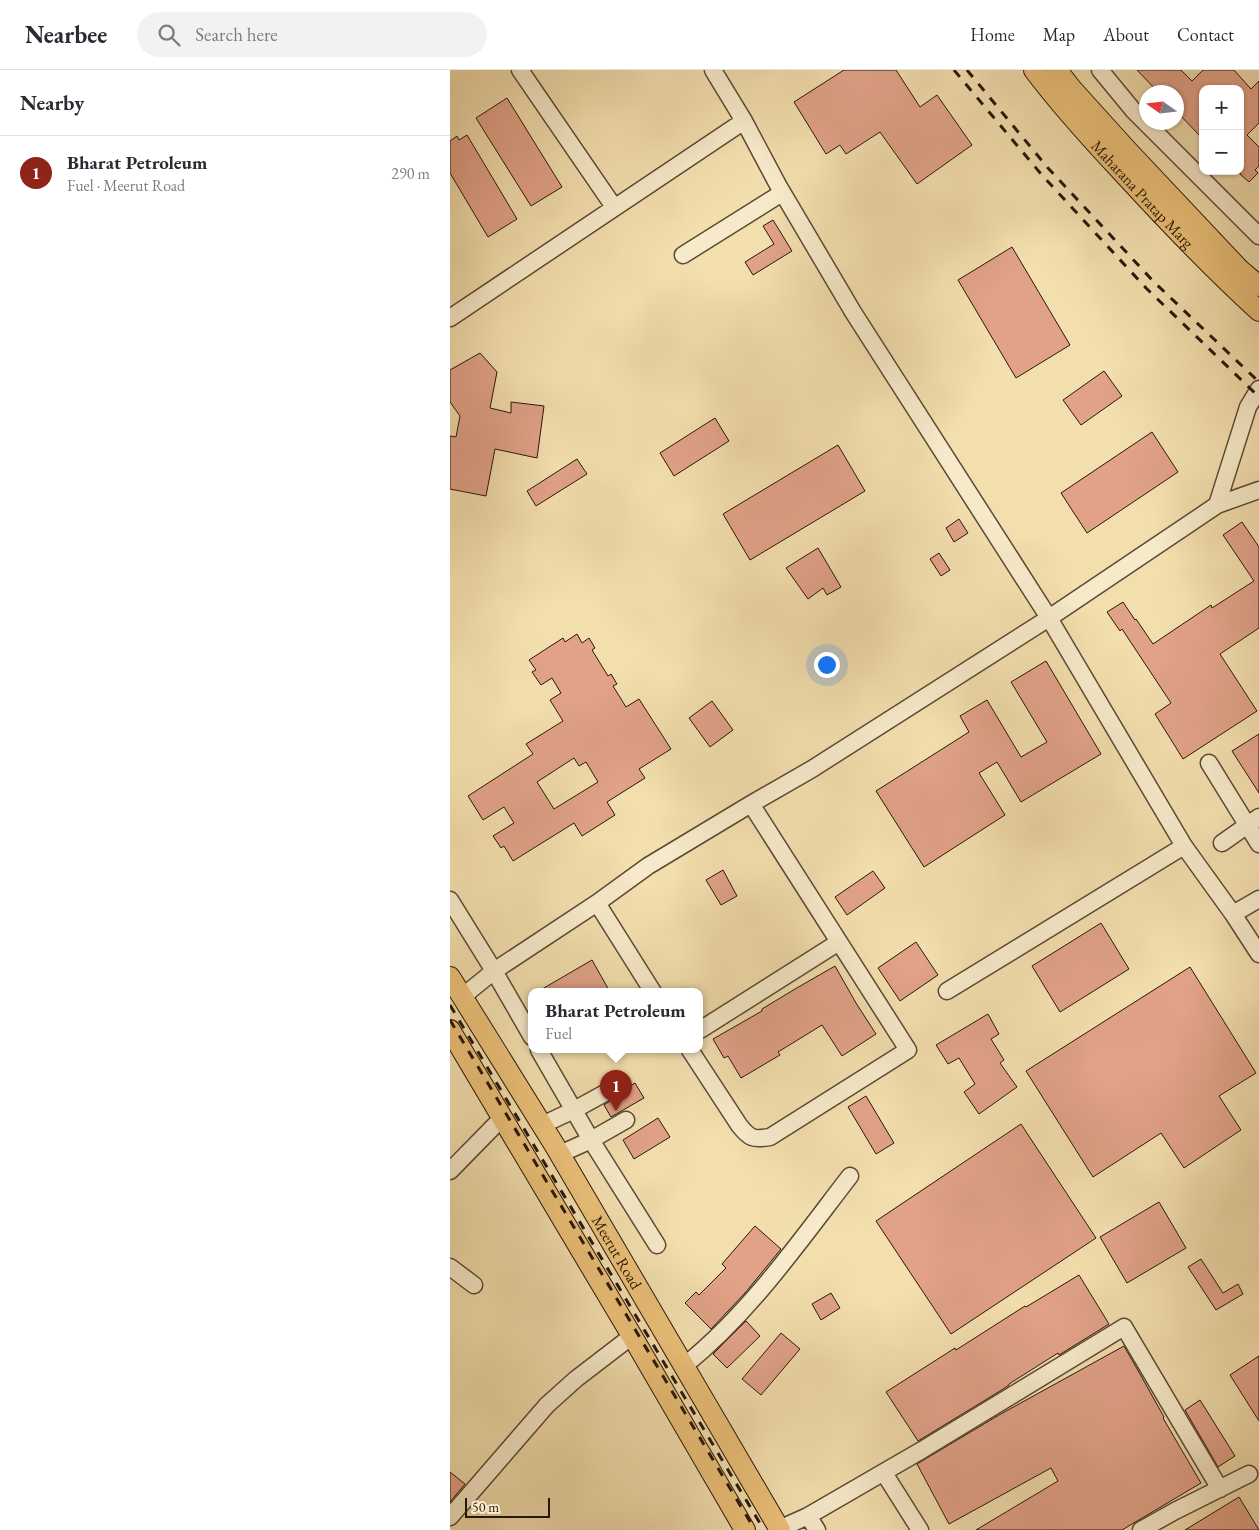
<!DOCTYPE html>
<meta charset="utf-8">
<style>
body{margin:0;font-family:"EB Garamond",serif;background:#f2f2f3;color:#2b2b33}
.controls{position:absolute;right:15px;top:15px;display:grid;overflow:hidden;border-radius:10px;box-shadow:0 1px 4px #0004}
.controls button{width:45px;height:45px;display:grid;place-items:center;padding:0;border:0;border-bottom:1px solid #e1e1e2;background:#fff;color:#2b2b33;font:25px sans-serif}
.compass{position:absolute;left:689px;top:15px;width:45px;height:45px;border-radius:50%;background:#fff;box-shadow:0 1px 4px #0004;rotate:284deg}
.scale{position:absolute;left:15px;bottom:12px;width:85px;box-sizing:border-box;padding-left:5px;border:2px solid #28170a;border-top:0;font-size:14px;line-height:18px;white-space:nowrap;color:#28170a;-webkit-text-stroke:4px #f7eaca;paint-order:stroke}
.you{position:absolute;left:376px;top:594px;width:18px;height:18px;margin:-12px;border:4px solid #fff;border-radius:50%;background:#1a73e8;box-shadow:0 0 0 8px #1a73e833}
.badge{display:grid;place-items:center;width:32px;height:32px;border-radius:50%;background:#8f2418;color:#fff;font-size:16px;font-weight:700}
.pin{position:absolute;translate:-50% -41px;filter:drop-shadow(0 1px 2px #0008)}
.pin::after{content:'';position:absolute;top:26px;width:18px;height:15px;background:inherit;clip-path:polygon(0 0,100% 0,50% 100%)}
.popup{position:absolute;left:78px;top:918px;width:175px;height:65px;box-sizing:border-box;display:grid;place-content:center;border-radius:10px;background:#fff;filter:drop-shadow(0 1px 4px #0005);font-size:16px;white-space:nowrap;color:#7c7c81}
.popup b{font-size:19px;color:#2b2b33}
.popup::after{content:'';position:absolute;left:50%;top:100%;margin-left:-10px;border:10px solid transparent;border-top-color:#fff}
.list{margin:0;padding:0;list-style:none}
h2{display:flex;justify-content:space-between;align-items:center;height:65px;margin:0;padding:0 20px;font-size:21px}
h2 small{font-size:16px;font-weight:400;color:#7c7c81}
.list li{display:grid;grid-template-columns:32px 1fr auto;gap:15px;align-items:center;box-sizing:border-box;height:75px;padding:0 20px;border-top:1px solid #e1e1e2}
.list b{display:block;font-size:19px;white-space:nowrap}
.list p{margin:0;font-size:16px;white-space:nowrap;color:#7c7c81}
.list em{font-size:16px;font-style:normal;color:#7c7c81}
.icon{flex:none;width:28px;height:28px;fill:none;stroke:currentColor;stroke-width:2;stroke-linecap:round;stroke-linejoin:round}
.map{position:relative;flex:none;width:809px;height:1460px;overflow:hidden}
header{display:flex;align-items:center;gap:30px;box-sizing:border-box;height:70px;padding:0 25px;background:#fff;border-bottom:1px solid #e1e1e2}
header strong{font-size:24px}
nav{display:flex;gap:28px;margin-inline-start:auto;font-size:18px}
.search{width:350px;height:45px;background:#f2f2f3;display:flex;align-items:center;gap:12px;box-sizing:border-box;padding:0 18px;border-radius:28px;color:#7c7c81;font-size:19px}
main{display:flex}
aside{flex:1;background:#fff}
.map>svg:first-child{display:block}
.building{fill:#e1a288;stroke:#28170a;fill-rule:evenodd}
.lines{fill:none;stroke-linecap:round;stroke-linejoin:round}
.minor-casing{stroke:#5b4933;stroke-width:19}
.major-casing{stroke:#28170a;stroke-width:22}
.minor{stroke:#f7eaca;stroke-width:16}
.major{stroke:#eabf77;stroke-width:20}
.rail{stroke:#28170a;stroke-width:3;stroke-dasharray:9 9;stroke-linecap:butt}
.labels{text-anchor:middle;stroke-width:4.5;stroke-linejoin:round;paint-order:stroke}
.street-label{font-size:16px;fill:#28170a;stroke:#f7eaca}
</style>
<header>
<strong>Nearbee</strong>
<div class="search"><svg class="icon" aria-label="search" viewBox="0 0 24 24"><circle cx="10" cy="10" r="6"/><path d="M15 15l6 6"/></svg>Search here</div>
<nav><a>Home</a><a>Map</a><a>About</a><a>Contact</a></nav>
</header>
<main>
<aside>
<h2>Nearby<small></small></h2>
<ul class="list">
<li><span class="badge">1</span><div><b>Bharat Petroleum</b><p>Fuel · Meerut Road</p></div><em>290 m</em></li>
</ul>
</aside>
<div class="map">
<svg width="809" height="1460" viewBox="0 0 809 1460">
<rect width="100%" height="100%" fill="#f3deae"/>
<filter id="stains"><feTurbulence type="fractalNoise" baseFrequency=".004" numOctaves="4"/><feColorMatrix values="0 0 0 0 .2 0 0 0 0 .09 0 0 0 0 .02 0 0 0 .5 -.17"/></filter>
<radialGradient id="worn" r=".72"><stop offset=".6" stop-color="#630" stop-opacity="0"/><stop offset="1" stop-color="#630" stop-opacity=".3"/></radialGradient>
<!-- building -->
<path class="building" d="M394,0h52l24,37 17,-12 35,50 -55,39 -37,-52 -34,22 -6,-9 -14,9 -32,-52z
M687,0h44l11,11 11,-11h31l17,19 8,-8v42l-12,12 12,12v19l-4,4 3,3 -9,9 -9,-8v-85h-37v50l-27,-28v-19h-18z
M57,28l55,89 -31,19 -55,-88z
M17,65l50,84 -29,18 -38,-64v-32l7,-5 2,4z
M323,150l19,31 -39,24 -8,-13 29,-18 -11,-18z
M562,177l58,98 -54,33 -58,-98z
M30,283l17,19 -7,36 21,5v-11l33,4 -7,52 -42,-9 -9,47 -36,-7v-53l6,1 4,-21 -10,-14v-32z
M654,301l18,25 -41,29 -18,-25z
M265,348l14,23 -55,35 -14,-23z
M702,362l26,40 -91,61 -26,-40z
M388,375l27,46 -115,69 -27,-46z
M127,389l10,15 -51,32 -9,-15z
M509,449l9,14 -14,9 -8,-14z
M792,452l17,25v81l-39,26 37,57 -74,48 -28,-45 16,-11 -49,-74 -2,2 -13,-19 16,-10 12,18 1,-1 17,25 58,-39 1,3 42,-27 -31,-46z
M368,478l23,39 -14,8 -4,-7 -15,11 -22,-31z
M489,483l11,17 -9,6 -11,-17z
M127,564l5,9 7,-5 6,10 -3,2 16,26 3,-2 6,10 -4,2 13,21 13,-8 32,50 -32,20 6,9 -38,24 8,13 -33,21 -8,-13 -61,38 -9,-15 -3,2 -8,-12 21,-13 -10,-16 -21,13 -15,-24 65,-42 -7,-10 37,-23 -13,-21 11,-7 -9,-15 -11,7 -9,-13 4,-2 -7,-10 34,-22 2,4zM124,688l5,8 7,-4 12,20 -44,27 -17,-27z
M596,591l55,93 -80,48 -24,-40 -18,11 26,42 -81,52 -48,-76 93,-59 -9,-16 27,-16 34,57 26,-15 -36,-60z
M262,631l21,29 -23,17 -21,-29z
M809,664v59l-27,-42z
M273,800l14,26 -16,9 -15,-25z
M423,801l12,17 -38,27 -12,-18z
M651,853l28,46 -69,43 -28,-46z
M466,872l22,33 -38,26 -22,-33z
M142,890l18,32h-73z
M385,896l21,37 20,31 -34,22 -20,-31 -44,27 2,3 -39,23 -13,-22 -4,2 -11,-19 49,-28v-2l33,-20z
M740,897l66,106 -37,23 22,34 -57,38 -23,-35 -68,44 -67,-106z
M538,944l11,20 -8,5 13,21 -4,3 17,24 -38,27 -15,-22 11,-8 -16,-26 -11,6 -12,-19z
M185,1013l9,15 -33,19 -7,-12 6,-4 4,-5z
M416,1026l28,47 -18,11 -28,-47z
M208,1048l12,19 -36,22 -11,-19z
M571,1054l75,114 -145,96 -75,-113z
M709,1132l27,46 -59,35 -27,-46z
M305,1156l26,23 -36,44 -34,36 -26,-26 11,-11 3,3 27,-27 -4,-4z
M751,1189l22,34 15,-9 5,10 -27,16 -28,-43z
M629,1205l30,49 -50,31 -1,-2 -49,31v1l-9,6 -82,50 -32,-49 69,-44 1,2 69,-44 1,1z
M381,1223l9,15 -19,12 -9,-16z
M296,1251l14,15 -33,32 -14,-14z
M331,1263l19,16 -39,46 -19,-16z
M674,1276l16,28 24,43 -1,1 38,65 -79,47h-146l82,-49 -7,-13 -102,56 -32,-60 82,-49z
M809,1286v65l-29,-46z
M750,1330l35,56 -17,11 -33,-57z
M0,1402l15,12 -15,18z
M789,1427l20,33h-74z"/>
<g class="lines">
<!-- minor casing -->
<g class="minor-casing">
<path id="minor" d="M70,0l94,137
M263,0l31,51
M650,0l33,40 126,126
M233,185l99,-62
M0,248l294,-197 34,64 75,127 196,306 135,228 49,68 26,40
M767,435l31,-98 11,-18
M759,693l50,81
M772,773l37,-26
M0,830l44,71 38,66
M147,833l56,89
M783,844l26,-15
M497,921l237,-145
M12,927l32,-26 103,-68 51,-37 103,-62 61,-35 237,-151 168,-113 42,-15
M250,960l139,-88
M89,980l52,90 66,105
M240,980l49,75c10,13 14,15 31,12l138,-87 -157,-246
M92,1055l32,-15 31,-17
M110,1084l31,-14 35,-20
M0,1101l52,-53
M0,1197l24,18
M234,1296c66,-53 115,-124 166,-190
M434,1403l36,57
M358,1446l9,14
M0,1447l97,-112 29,-26 56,-43
M329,1459l29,-13 114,-66 202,-123 96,162
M691,1460l34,-19 74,-37"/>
</g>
<!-- major casing -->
<g class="major-casing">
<g id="major">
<path id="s1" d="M584,0c27,36 58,70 89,103 44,48 88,94 136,138"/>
<path d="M607,0l14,18 56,62 113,120 19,16"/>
<path id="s2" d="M0,907l105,169 225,384"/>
<path d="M0,960l182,306 113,194"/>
</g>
</g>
<!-- minor -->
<use href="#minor" class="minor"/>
<!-- major -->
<use href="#major" class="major"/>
<!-- rail -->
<path class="rail" d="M504,0l87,104 105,114 113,109
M517,0l81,98 106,114 105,100
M0,935l314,525
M0,950l305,510"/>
</g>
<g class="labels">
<!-- street labels -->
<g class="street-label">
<text dy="6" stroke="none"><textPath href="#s1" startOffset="165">Maharana Pratap Marg</textPath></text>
<text dy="6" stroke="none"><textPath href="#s2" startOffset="322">Meerut Road</textPath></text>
</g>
</g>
<rect width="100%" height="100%" filter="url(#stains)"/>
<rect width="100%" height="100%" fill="url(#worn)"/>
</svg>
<div class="controls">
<button>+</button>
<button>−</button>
</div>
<svg class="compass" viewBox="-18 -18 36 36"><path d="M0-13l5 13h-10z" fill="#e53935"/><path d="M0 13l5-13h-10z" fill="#7c7c81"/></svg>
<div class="scale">50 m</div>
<div class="you"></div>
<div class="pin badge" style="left:166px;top:1041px">1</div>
<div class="popup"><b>Bharat Petroleum</b>Fuel</div>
</div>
</main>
